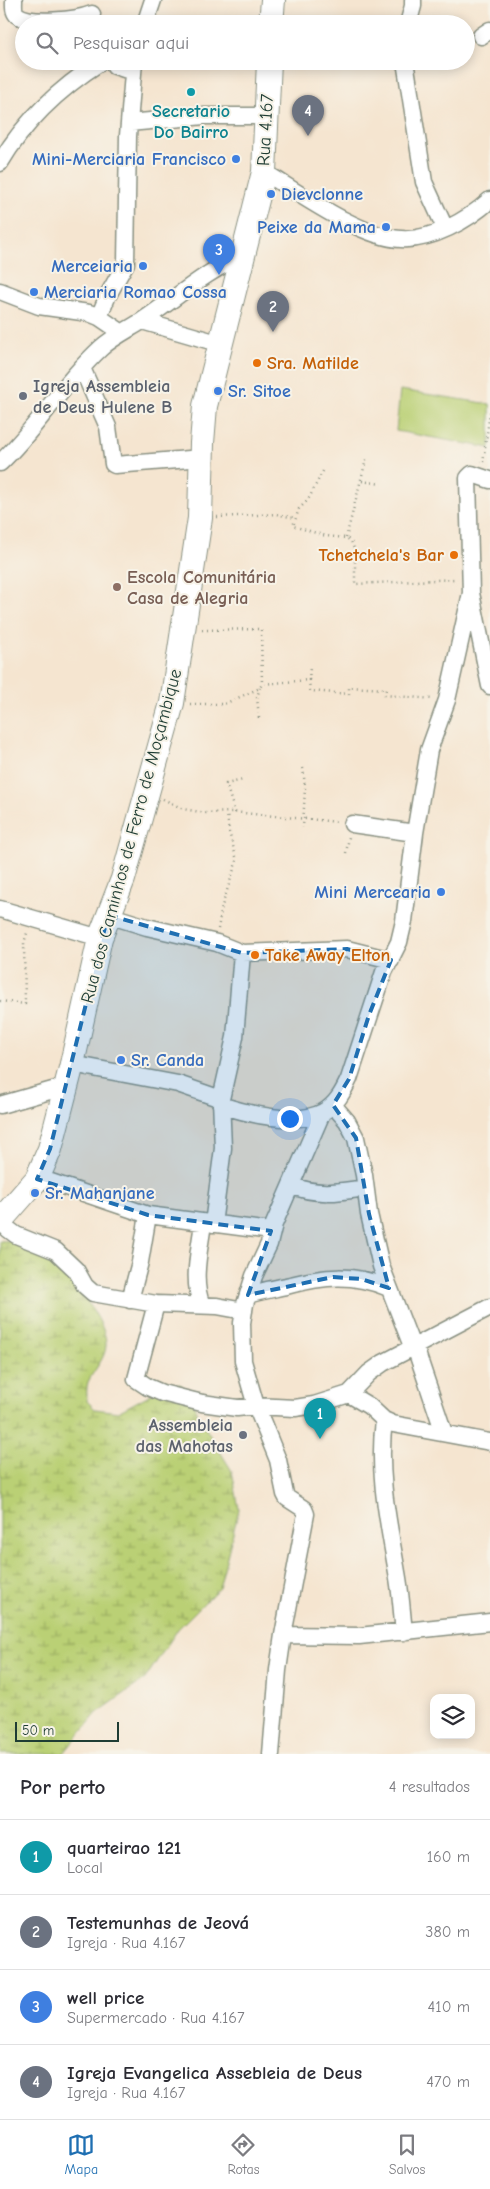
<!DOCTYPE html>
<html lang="pt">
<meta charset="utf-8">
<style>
body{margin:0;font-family:"Comic Neue",sans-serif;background:#f2f2f3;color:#2b2b33}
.controls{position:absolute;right:15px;bottom:15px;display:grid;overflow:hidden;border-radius:10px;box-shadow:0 2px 12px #0003}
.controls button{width:45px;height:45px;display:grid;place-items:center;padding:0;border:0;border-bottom:1px solid #e1e1e2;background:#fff;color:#2b2b33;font:25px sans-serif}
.scale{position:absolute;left:15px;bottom:12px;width:104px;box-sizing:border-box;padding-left:5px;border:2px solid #1f3d34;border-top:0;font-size:14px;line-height:18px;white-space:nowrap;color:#1f3d34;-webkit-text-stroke:4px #f7f3e8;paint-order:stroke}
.you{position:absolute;left:289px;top:1118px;width:18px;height:18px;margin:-12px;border:4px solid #fff;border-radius:50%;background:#1a73e8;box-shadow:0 0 0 8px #1a73e833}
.badge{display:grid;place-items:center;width:32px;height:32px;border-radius:50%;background:#1f6fb2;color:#fff;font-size:16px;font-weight:700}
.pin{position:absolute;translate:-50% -41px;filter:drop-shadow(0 1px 2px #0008)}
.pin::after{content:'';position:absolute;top:26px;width:18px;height:15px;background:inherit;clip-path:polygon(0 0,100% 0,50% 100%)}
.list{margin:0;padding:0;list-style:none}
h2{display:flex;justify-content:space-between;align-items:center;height:65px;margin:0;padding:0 20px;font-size:21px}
h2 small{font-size:16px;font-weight:400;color:#7c7c81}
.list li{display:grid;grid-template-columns:32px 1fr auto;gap:15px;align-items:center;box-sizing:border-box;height:75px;padding:0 20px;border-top:1px solid #e1e1e2}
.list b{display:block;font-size:19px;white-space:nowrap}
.list p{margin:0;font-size:16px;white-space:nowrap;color:#7c7c81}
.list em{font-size:16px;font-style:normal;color:#7c7c81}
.icon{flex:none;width:28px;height:28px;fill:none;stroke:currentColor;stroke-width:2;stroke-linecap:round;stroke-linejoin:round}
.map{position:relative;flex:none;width:490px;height:1754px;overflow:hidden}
.search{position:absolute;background:#fff;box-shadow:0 2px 12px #0003;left:15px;right:15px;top:15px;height:55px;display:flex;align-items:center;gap:12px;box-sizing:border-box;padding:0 18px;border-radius:28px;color:#7c7c81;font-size:19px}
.sheet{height:365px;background:#fff}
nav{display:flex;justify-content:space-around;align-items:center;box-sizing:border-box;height:70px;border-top:1px solid #e1e1e2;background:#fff;font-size:14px;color:#7c7c81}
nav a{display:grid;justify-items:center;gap:2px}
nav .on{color:#1f6fb2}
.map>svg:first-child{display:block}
.wetland{fill:url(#wetland-marsh);stroke:#6c8654}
.garden{fill:#bad074;stroke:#6c8654}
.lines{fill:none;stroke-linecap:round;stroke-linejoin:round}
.street-casing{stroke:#8a9182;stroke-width:19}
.secondary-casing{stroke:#8a9182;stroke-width:26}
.path{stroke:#8a9182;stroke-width:2.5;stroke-dasharray:1 4;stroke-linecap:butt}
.street{stroke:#fff;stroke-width:16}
.secondary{stroke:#fff;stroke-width:24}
.marked{fill:#1f6fb2;fill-opacity:0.2;stroke:#1f6fb2;stroke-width:4;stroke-dasharray:10 6;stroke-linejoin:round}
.culture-dot{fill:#0f9aa8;stroke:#f7f3e8;stroke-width:2}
.shop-dot{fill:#3f7fe0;stroke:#f7f3e8;stroke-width:2}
.food-dot{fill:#e8710a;stroke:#f7f3e8;stroke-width:2}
.worship-dot{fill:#6b7280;stroke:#f7f3e8;stroke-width:2}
.education-dot{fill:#8d6e63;stroke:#f7f3e8;stroke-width:2}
.labels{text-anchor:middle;stroke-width:4;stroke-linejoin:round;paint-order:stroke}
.culture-label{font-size:18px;font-weight:bold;fill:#0d838f;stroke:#f7f3e8}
.street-label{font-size:18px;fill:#1f3d34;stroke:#f7f3e8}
.shop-label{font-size:18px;font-weight:bold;fill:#366cbe;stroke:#f7f3e8;text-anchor:start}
.food-label{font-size:18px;font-weight:bold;fill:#c56008;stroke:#f7f3e8;text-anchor:start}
.worship-label{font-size:18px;font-weight:bold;fill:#5b616d;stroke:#f7f3e8;text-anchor:start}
.education-label{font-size:18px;font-weight:bold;fill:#785e54;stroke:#f7f3e8;text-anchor:start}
</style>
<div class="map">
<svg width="490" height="1754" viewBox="0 0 490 1754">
<defs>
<pattern id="wetland-marsh" width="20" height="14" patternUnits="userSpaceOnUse" patternTransform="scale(1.25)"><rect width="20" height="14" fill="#bad074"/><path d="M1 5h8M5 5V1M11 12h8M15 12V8" fill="none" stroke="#97aa60"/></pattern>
</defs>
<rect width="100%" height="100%" fill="#f7f3e8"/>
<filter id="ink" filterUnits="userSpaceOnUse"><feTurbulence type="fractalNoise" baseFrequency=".02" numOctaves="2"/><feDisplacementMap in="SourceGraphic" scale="10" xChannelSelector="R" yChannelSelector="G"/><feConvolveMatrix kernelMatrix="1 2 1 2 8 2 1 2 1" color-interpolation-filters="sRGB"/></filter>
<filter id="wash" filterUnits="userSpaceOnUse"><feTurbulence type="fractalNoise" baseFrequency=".0096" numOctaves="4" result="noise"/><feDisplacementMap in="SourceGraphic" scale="20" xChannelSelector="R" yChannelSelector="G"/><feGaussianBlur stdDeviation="1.12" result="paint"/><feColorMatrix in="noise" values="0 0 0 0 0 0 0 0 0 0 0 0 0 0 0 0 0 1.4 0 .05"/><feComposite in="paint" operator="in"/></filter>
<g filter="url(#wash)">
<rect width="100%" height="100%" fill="#f5e5d0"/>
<!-- wetland -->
<path class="wetland" d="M27,1240c24,17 80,73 79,105 0,13 -13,26 -18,37 -2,6 -1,13 -1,19l8,8 23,3 46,-25 16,-3 7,5 14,32 31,50 7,38 -20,79 -41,41 -33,50 -48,34 -34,41h-63v-513z"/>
<!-- garden -->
<path class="garden" d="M400,390l90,14v44l-94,-17z"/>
</g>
<g filter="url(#ink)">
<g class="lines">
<!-- street casing -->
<g class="street-casing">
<path id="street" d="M14,0c0,5 -1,11 3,15 14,10 60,5 75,-1
M145,24l8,-24
M408,24l5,-18v-6
M481,36l9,-6
M112,61l3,5 18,6
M405,61l19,121 21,46
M129,123l75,-7h62
M0,163c25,-43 60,-75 102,-102
M264,172c35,21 97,66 137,67 30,2 67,-19 89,-39
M0,291l39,15 50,7 10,4 22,15
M99,317l9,-22 18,-32 2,-127 6,-75
M142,321l79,23
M82,368l26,59 5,37 2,1 87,-7
M0,463c37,-35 63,-80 101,-115 12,-11 27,-18 41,-27 34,-23 65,-50 102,-67
M490,480l-18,-6 -4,4 3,115 19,93
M352,824l63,9
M0,909l100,29
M108,915l39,12 70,16 25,10 105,-4 44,11
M72,1064l106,20 43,15
M0,1105l67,-19
M221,1105c27,9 76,21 102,7 13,-7 20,-20 26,-33l35,-107 15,-30 5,-21 11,-88 14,-83 18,-50 24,-107
M333,1105l14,16 9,17 8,37 5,39 12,52 29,75 5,6 29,86
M37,1179l14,3 97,33 123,16
M291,1185c24,11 49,7 74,3
M0,1215l8,14 8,6 40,16 20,19 9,16 8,7 63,11 61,2 27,5
M213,1224l10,-76 -2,-49 14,-62 7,-84
M248,1295c13,-4 25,-6 38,-9 39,-10 66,-13 103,2
M130,1300l10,-38 8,-47
M156,1304l-20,75 12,8 14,6 40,10 35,5 19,-2 39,2 19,-3 35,-11 20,-21 14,-10 107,-56
M202,1305c-11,-24 -2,-57 1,-82
M349,1394l20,12 15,14 9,4 97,18
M384,1420c-7,55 5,105 14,158 3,18 4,36 6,54
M283,1635l76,1 131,-14
M271,1754l7,-84 5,-35 23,-121 -2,-5 -17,-11 -2,-4 -7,-34 -22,-54 -13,-45 -1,-38 3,-19 9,-28 15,-32 5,-20 48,-111"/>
</g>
<!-- secondary casing -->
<g class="secondary-casing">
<path id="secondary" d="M271,24l2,-24
M0,1221l37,-42 13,-30 22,-85 28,-126 23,-59 49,-176 28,-185 2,-75 3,-37 59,-234 5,-111"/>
</g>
<!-- path -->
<path class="path" d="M483,462l7,-50
M323,471l-15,29 -9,9 -6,17 33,10 20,2 5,3 4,10v33l100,-5
M362,481l19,3
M217,517l59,-3 19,4
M346,538l21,-82
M202,630l59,-1 1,55
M309,680l1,-13
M190,704h34l36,-16 2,-4 47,-4 1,11 39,3v-7l37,2 -1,6 48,4
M259,718l-2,-21 3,-9
M303,768l2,18 -2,42
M163,799l20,10 23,4 26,-1 107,10
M235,813l-9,-29 17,-4
M346,853l3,-16
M218,929l4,-23 15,-46 -8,-28 -2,-19
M0,1001l25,3 -1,-61 3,-10"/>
<!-- street -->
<use href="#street" class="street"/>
<!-- secondary -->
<use href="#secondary" class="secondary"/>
</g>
</g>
<!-- marked area -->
<path class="marked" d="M108,915l134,38 105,-4 44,11 -22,55 -20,64 -16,26 23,33 13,76 20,74 -28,-9 -28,-2 -85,18 23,-64 -123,-16 -111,-36 13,-30z"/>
<!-- markers -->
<circle class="culture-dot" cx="191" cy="92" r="5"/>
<g class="shop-dot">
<circle cx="236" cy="159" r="5"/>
<circle cx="271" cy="194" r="5"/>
<circle cx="386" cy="227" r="5"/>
<circle cx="143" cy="266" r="5"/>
<circle cx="34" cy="292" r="5"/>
<circle cx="218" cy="391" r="5"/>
<circle cx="441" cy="892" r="5"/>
<circle cx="121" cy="1060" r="5"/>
<circle cx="35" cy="1193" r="5"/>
</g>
<g class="food-dot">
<circle cx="257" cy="363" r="5"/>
<circle cx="454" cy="555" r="5"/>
<circle cx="255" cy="955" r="5"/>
</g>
<g class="worship-dot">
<circle cx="23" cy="396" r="5"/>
<circle cx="243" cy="1435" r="5"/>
</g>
<circle class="education-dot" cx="117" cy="587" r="5"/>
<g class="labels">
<!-- culture labels -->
<g class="culture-label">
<text x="191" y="117">Secretario<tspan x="191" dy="21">Do Bairro</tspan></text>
</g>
<!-- street labels -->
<g class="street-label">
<text transform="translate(265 130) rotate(-87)" y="6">Rua 4.167</text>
<text transform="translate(131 836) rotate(-75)" y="6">Rua dos Caminhos de Ferro de Moçambique</text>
</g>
<!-- shop labels -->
<g class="shop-label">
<text x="226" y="165" text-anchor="end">Mini-Merciaria Francisco</text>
<text x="281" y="200">Dievclonne</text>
<text x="376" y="233" text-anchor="end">Peixe da Mama</text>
<text x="133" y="272" text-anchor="end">Merceiaria</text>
<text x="44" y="298">Merciaria Romao Cossa</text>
<text x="228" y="397">Sr. Sitoe</text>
<text x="431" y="898" text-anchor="end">Mini Mercearia</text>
<text x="131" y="1066">Sr. Canda</text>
<text x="45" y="1199">Sr. Mahanjane</text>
</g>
<!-- food labels -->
<g class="food-label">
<text x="267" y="369">Sra. Matilde</text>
<text x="444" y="561" text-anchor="end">Tchetchela's Bar</text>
<text x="265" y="961">Take Away Elton</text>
</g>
<!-- worship labels -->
<g class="worship-label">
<text x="33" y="392">Igreja Assembleia<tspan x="33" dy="21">de Deus Hulene B</tspan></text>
<text x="233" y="1431" text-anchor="end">Assembleia<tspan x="233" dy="21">das Mahotas</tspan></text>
</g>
<!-- education labels -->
<g class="education-label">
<text x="127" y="583">Escola Comunitária<tspan x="127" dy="21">Casa de Alegria</tspan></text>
</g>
</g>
</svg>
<div class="controls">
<button><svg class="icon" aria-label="layers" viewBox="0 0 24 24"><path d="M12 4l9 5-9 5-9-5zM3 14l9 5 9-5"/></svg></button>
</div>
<div class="scale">50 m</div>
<div class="you"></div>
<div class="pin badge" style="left:320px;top:1439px;background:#0f9aa8">1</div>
<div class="pin badge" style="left:273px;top:332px;background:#6b7280">2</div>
<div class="pin badge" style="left:219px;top:275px;background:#3f7fe0">3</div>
<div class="pin badge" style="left:308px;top:136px;background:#6b7280">4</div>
<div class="search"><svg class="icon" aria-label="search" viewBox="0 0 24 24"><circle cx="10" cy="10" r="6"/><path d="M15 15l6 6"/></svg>Pesquisar aqui</div>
</div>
<section class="sheet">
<h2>Por perto<small>4 resultados</small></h2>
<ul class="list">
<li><span class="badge" style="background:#0f9aa8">1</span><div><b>quarteirao 121</b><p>Local</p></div><em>160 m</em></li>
<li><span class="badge" style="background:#6b7280">2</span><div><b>Testemunhas de Jeová</b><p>Igreja · Rua 4.167</p></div><em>380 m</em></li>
<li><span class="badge" style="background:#3f7fe0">3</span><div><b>well price</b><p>Supermercado · Rua 4.167</p></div><em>410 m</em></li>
<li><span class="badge" style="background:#6b7280">4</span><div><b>Igreja Evangelica Assebleia de Deus</b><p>Igreja · Rua 4.167</p></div><em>470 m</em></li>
</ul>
</section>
<nav>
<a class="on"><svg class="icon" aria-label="map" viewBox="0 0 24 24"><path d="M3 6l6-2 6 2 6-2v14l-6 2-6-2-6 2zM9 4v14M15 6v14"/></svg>Mapa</a>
<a><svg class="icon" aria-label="directions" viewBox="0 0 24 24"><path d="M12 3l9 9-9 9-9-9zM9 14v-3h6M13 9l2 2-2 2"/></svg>Rotas</a>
<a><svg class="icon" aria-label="saved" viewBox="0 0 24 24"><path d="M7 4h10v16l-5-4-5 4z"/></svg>Salvos</a>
</nav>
